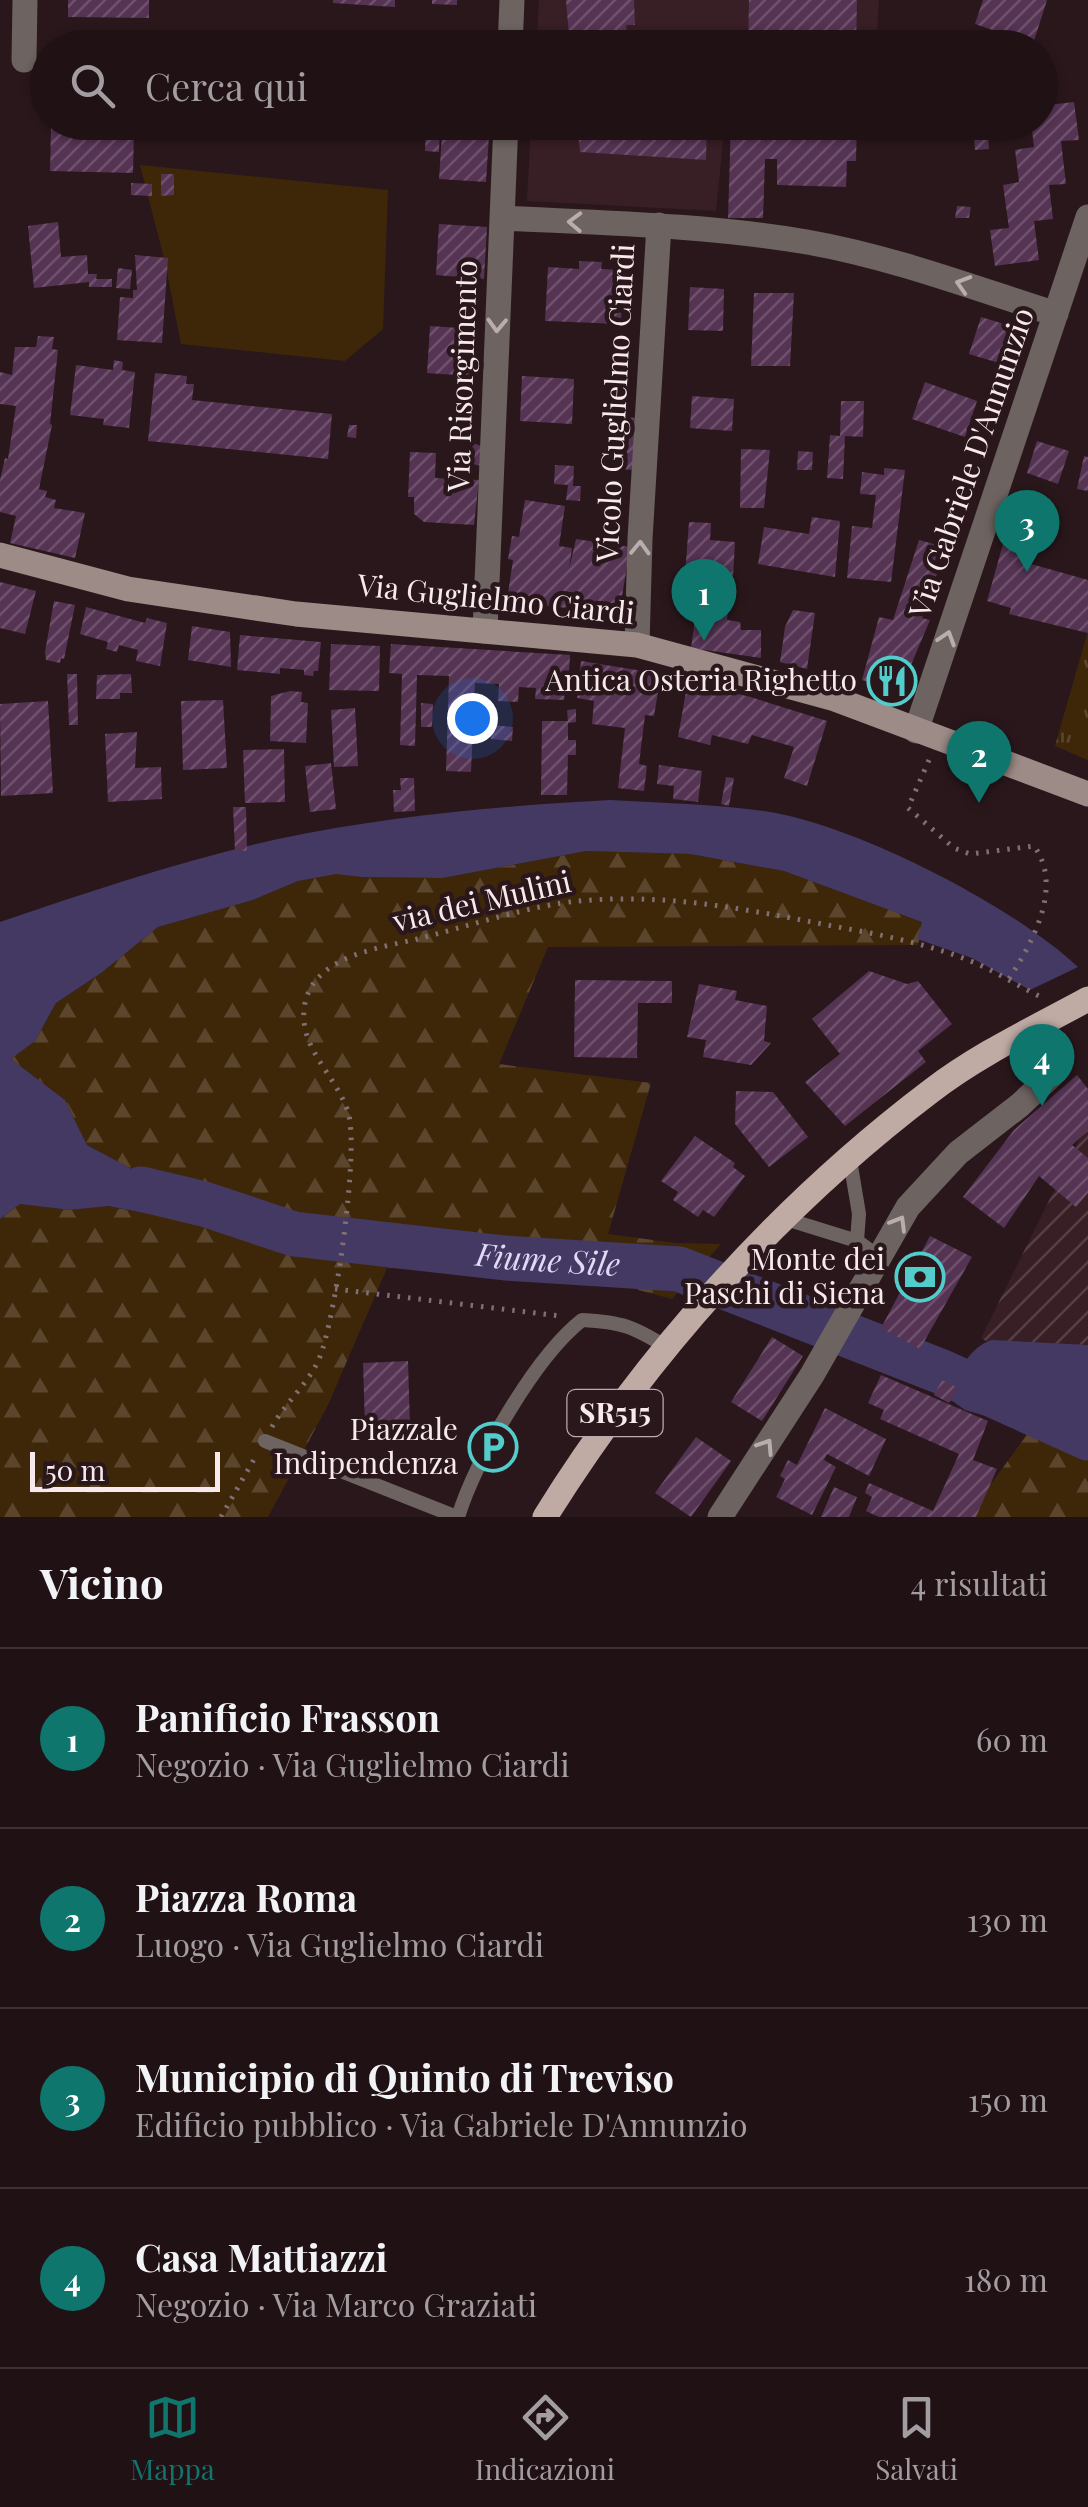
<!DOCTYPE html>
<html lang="it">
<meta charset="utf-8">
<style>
body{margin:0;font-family:"Playfair Display",serif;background:#281a1e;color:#f1f3f6}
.scale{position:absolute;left:30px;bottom:25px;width:190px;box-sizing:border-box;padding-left:10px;border:5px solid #f7e9ec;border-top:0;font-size:28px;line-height:35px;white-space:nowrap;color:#f7e9ec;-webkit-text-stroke:8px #2a171c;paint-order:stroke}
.you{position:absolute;left:472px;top:718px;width:35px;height:35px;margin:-25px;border:8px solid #fff;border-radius:50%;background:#1a73e8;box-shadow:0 0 0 15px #1a73e833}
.badge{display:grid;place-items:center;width:65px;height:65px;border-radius:50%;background:#0f766e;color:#fff;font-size:32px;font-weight:700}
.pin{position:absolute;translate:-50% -82px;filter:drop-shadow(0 2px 5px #0008)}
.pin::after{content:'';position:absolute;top:52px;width:35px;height:30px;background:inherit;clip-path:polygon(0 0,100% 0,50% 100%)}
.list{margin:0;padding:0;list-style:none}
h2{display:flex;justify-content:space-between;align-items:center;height:130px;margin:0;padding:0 40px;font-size:42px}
h2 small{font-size:32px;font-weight:400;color:#a29da0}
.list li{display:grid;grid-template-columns:65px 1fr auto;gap:30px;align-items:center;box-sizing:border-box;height:180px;padding:0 40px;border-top:2px solid #3d3134}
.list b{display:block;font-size:38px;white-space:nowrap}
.list p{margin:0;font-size:32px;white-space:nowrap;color:#a29da0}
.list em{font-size:32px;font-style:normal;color:#a29da0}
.icon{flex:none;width:55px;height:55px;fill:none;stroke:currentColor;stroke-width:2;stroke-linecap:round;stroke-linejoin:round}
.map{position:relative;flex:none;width:1088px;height:1517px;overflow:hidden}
.search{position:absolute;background:#201115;box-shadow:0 2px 8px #0004;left:30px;right:30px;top:30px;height:110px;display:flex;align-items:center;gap:25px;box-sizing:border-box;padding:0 35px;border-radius:55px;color:#a29da0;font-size:38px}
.sheet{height:850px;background:#201115}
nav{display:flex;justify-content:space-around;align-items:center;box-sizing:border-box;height:140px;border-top:2px solid #3d3134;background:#201115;font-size:28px;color:#a29da0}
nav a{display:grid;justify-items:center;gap:5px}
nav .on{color:#0f766e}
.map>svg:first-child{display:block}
.built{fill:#381e25}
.industrial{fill:url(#industrial-furrows)}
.grass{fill:#3e2709}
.forest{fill:url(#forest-firs)}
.park{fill:url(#park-tufts)}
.water{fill:#443962}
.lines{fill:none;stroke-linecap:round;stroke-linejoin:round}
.river{stroke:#443962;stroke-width:45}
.building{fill:url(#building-hatch)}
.path{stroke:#806f73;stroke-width:5;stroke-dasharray:2.5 8;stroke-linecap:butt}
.service{stroke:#6d6360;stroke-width:14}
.minor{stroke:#6d6360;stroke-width:25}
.secondary{stroke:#9c8b86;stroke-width:25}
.primary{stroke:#c0aaa4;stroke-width:25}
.oneway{stroke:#b9adad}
.labels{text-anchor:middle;stroke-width:9;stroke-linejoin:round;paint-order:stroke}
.shield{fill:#2a171c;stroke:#baaaae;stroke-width:2.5}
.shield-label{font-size:28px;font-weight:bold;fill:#f7e9ec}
.street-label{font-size:30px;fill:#f7e9ec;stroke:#2a171c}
.poi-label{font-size:30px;fill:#f7e9ec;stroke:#2a171c;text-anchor:end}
.water-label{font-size:32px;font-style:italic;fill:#e0daf7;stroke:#2a171c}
</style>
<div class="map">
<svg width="1088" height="1517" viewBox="0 0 1088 1517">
<defs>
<pattern id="industrial-furrows" width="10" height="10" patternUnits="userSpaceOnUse" patternTransform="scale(2.5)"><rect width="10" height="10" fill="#381e25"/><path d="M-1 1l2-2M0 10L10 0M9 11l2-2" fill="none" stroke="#563f45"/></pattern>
<pattern id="forest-firs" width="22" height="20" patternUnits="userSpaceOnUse" patternTransform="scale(2.5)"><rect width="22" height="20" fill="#3e2709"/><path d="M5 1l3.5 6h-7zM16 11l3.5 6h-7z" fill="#5b462d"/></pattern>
<pattern id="park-tufts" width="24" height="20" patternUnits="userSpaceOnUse" patternTransform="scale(2.5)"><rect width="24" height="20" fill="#3e2709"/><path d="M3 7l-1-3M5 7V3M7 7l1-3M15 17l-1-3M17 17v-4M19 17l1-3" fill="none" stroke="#5b462d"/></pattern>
<pattern id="building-hatch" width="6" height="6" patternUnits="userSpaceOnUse" patternTransform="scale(2.5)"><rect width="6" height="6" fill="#553353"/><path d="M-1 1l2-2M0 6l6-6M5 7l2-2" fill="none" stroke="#6e516c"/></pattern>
</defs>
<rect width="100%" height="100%" fill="#2a171c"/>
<!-- built -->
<path class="built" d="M539,0h340l-3,47 -340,1z
M531,123h194l-9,88 -189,-10z"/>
<!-- industrial -->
<path class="industrial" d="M1088,1122v223l-102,-4 -5,-3z"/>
<!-- grass -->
<path class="grass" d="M140,165l248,25 -5,139 -38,32 -164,-17 -16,-82z"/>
<!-- forest -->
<path class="forest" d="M586,851l104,3 94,17 139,51 -5,23 -370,2 -49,117 152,19 -43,151 67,9 46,1 -49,55 -63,-17 -222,-14 -59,137 -60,112h-268v-298l20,-15 50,6 37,-4 62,12 33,-22 -61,-22 -54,-29 -22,-45 -54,-41 24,-18 21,-38 45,-30 57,-46 95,-27 45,-19 38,-8 26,4 81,1z
M1052,1423l36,31v63h-121l64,-88z"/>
<!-- park -->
<path class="park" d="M1088,631v129l-33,-14z"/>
<!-- water -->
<path class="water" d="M610,800c51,3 104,4 154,11 88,12 250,95 314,156l-48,23 -58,-32 -55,-19 5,-17 -138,-51 -94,-17 -104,-3 -143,27 -81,-1 -26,-3 -38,7 -45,19 -95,27 -57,46 -45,30 -21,38 -24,18 54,41 22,45 54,29 61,22 -2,15 -30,7 -62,-12 -38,4 -50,-6 -20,15v-297c92,-31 183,-62 278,-83 109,-23 221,-33 332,-39z
M992,1340l96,5v109l-36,-31 -21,6 -66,-19 -10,-7c-5,-23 14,-57 37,-63z"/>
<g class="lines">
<!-- river -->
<path class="river" id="s1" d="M141,1189l63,15 90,30 211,24 174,11 263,103 146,66"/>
</g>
<!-- building -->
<path class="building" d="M68,0h81v18l-81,-1z
M333,0h62v7l-62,-4z
M432,0h25v5l-25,-1z
M566,0h68l1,25h-9l2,23h-58z
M749,0h108l-1,48h-108z
M983,0h64l-14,44 -58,-20z
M451,41l48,4 -1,3h-48z
M1074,102l5,38 -18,1 5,43 -17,1 4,34 -19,2 5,39 -44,6 -5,-36 19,-2 -6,-43 16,-3 -4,-32 19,-3 -3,-25h9v-16z
M577,122h130l-1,38 -126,-8z
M731,122h35v24l2,-24 89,1 -1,38h-9l-1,26 -69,-2v-26h-12l-2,59h-35z
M426,124h14l-1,28 -14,-1z
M987,124l2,25 -14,1 -2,-25z
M51,127l83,2 -1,44 -83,-2z
M442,134l47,2 -3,46 -47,-3z
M161,174h13v21l-13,1z
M131,183l21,1v12l-21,-1z
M957,206l14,1 -2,11h-14z
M58,222l3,35 26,-2 1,19h9l-1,5h16v8h-23v-5l-55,6 -6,-62z
M439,224l48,3 -3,52 -48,-4z
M135,255l33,3 -6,85 -45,-3 3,-43 13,1v-8h4z
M579,261l23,1 -1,7 22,1 -2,54 -76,-3 3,-54 31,2z
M118,268l14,2 -2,19 -14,-1z
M690,287l34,2 -1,42 -35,-1z
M754,293h40l-4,73h-39z
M981,317l33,10 -12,37 -33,-10z
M430,326l45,3 -2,47 -46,-3z
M38,336l16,1 -2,12 6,1 -8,74 2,1 -13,64 8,2 -2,6 11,3 -2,8 31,5 -10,45 -65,-15 6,-27 -16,-4v-32l5,-22 3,1 8,-53 -16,-2v-32l12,3 3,-28h21z
M114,360l9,2 -1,8 13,2 -6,56 -26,-3 1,-6 -34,-4 6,-50 37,5z
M155,373l32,3 -1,8h8l-2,16 140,14 -4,45 -180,-18z
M522,376l52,3 -2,45 -52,-3z
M925,382l52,19 -12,36 -53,-18z
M692,396l42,3 -2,32 -42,-3z
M841,401h23l-1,36 -18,-1 -2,43 -16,-1 3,-43 10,1z
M617,417l20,1 -2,52 -21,-1z
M349,425h8l-1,13 -9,-1z
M1037,441l32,10 -11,33 -31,-11z
M471,442l15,6 -1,19 -16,-4z
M741,449l29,1 -6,58h-24z
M798,451l15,1 -1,18h-15z
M410,452l26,1 -1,25 44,2 -5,45 -50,-3 -10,-8v-17h-6z
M1084,456l4,1v34l-11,-2z
M555,465l19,1 -1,20h8l-1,15 -14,-1 2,-15 -14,-1z
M884,468l21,2 -14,112 -44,-4 5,-52 20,2 4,-33 -16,-1 2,-22 22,3z
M525,500l40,6 -6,40 13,2 -3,21 7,-30 54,8 -11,68 -112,-15 6,-40 -5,-1 4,-23 7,1z
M812,517l28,4 -5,56 -77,-13 6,-37 45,7z
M1010,519l31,9 -10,36 57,16v53l-79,-19 2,-6 -24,-7z
M689,522l22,1 -1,17 25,2 -2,35 -48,-3z
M919,540l22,6 -6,15 6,1 -19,56 8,2 -30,71 -38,-11 17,-63 14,3z
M0,582l36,9 -11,43 -25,-6z
M54,601l21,4 -11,54 -3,-1 -1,5 -14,-3 -1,-8z
M697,606l31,3 -1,11 13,2 1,8h20v28l-70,-10z
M86,607l59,16 2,-5 20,5 -7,43 -24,-5 2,-11 -19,-5 -2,7 -11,-3 2,-7 -28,-8z
M793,610l22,3 -8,56 -27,-7 5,-35z
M192,626l38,6 1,35 -43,-7z
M240,635l81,7 -3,29h-4l-1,5 -9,-1v-5l-24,-2v6l-43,-4z
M331,644l49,2 -1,45 -50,-1z
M391,644l179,11 -2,36h-3l-1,9 -29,-1 1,-11 -17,-1 -1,15 -20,-1 1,-17 -24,-1 -4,89 -25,-1 3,-95 -32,-1 -2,71 -15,-1 2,-71 -13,-1z
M581,661l80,13 -7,42 -9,-1 -6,49 8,2 -3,25 -26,-3 7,-60 -33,-4 2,-23 -17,-3z
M67,674h10l1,51h-9z
M131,674l1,19h-12v6h-24l1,-24z
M688,680l19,3 -1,6 38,6 83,26 -20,65 -23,-8 10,-31 -42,-12 -4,9 -36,-9 -2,10 -32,-8z
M290,691l12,1 -1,10 7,1 -2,40 -36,-2 1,-45z
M223,700l4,68 -44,2 -2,-69z
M48,701l5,92 -52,3 -1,-92z
M421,703l12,1 -1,23h-11z
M355,708l3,58 -24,1 -3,-57z
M576,709v13l-8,1 -1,-13z
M542,721h26v19h8v15h-8l-1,40h-26z
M492,725l21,2 -1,14 -21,-2z
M137,732l-2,36 26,-1 1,32 -54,3 -3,-68z
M284,749l1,53 -40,1 -2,-53z
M331,763l5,46 -26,3 -5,-46z
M659,765l43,6 -4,31 -25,-3 1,-13 -17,-2z
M726,777l8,1 -5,28 -8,-2z
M400,778h14l1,33 -21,1 -1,-22h8z
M233,807h13l1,44h-12z
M869,971l38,13 11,-3 34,43 -34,27 8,11 -81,64 -40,-44 35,-28 -28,-35z
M575,980l97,1v22h-34l-1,55 -63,-1z
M699,984l38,7 -2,9 32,6 -3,35 7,2 -20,22 -48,-8 3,-17 -19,-3z
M1077,1075l11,14v42l-16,14 16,13v35l-12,14 -37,-31 -35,52 -41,-31 51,-67z
M736,1091l37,1 35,45 -39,30 -34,-43z
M695,1136l40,27 -2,4 12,9 -31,41 -11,-7 -5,7 -25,-17 5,-8 -17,-11z
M930,1236l42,21 -52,92 -39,-21z
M772,1337l31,19 -41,65 -31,-19z
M408,1361l2,65 -45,1 -2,-64z
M881,1375l107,46 -15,39 24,9 -21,48h-97l-13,-6 6,-14 -7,-4 4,-10 64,28 26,-57 -79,-35 4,-9 -16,-7z
M942,1380l16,8 -9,15 -15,-8z
M825,1408l61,31 -17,37 -42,-22 -3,6 12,7 -24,48 -36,-18 9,-18 -5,-3 8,-16 9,5z
M696,1437l35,24 -40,56 -36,-24z
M834,1487l23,10 -8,20h-28z"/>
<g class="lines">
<!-- path -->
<path class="path" d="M929,760l-21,48 46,40 16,6 64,-8c30,41 -2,97 -25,133
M335,1289l225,27
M272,1427c13,-24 36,-43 47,-68 16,-37 41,-211 29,-247 -12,-38 -52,-65 -43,-109 10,-47 74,-55 112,-64 49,-12 114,-34 162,-38 85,-8 166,8 248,24 49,9 100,18 146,37 24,10 45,24 68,35
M221,1517l36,-63"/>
<!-- service -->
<path class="service" d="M850,1160l9,54 -2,27
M786,1219l71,22 22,16
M265,1441l192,76
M458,1517c18,-57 77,-160 124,-197 41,2 52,7 86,28"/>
<!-- minor -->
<path class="minor" d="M510,48l2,-48
M24,60l1,-60
M502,218c101,5 204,7 305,24 85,15 167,46 249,72
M485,631l21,-509
M637,645l3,-106 19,-314
M916,731l172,-514
M720,1517l92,-142 96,-168 50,-54 62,-48 36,-34 -23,-41"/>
<!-- secondary -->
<path class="secondary" d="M0,555l128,34 168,25 341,31 198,54 253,95"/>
<!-- primary -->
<path class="primary" d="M545,1517c100,-161 234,-311 386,-426 48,-37 104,-63 157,-92"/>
</g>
<!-- one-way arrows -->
<defs><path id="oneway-chevron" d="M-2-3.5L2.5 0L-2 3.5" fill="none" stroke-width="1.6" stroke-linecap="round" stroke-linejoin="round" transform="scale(2.5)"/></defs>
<g class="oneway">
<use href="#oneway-chevron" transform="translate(575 222) rotate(-178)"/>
<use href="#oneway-chevron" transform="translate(963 284) rotate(-163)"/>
<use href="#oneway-chevron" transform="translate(497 325) rotate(92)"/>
<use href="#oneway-chevron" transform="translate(640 548) rotate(-88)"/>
<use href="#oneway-chevron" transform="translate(947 638) rotate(-72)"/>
<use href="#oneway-chevron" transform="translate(899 1223) rotate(-59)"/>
<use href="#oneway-chevron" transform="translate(766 1446) rotate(-57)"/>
</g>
<!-- icons -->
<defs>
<g id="restaurant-ring" transform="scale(2.5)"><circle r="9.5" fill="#2a171c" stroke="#53cdcb" stroke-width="1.5"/><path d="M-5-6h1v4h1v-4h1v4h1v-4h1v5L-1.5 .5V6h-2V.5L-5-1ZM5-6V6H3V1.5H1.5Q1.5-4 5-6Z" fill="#53cdcb"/></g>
<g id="bank-ring" transform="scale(2.5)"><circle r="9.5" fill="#2a171c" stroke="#53cdcb" stroke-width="1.5"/><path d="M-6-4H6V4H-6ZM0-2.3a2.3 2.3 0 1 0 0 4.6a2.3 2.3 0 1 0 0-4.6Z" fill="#53cdcb"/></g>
<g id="parking-ring" transform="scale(2.5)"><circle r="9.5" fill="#2a171c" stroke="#53cdcb" stroke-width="1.5"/><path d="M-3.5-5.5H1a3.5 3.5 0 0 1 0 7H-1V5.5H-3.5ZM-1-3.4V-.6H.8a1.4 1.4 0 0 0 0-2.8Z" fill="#53cdcb"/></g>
</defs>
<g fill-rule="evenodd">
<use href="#restaurant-ring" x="892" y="681"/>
<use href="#bank-ring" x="920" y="1277"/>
<use href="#parking-ring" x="493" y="1447"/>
</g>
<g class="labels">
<!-- shield labels -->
<rect class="shield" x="567.5" y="1390" width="95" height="46" rx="8"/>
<g class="shield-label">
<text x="615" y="1423">SR515</text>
</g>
<!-- street labels -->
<g class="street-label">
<text transform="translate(463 376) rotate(-88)" y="10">Via Risorgimento</text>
<text transform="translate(616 403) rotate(-87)" y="10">Vicolo Guglielmo Ciardi</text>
<text transform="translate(972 463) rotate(-71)" y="10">Via Gabriele D'Annunzio</text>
<text transform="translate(496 600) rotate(6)" y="10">Via Guglielmo Ciardi</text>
<text transform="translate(482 902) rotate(-13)" y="10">via dei Mulini</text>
</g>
<!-- poi labels -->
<g class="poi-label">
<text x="857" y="691">Antica Osteria Righetto</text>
<text x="885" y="1270">Monte dei<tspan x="885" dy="34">Paschi di Siena</tspan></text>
<text x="458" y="1440">Piazzale<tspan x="458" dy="34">Indipendenza</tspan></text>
</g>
<!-- water labels -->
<g class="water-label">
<text dy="11" stroke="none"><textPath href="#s1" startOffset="415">Fiume Sile</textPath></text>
</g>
</g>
</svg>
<div class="scale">50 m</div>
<div class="you"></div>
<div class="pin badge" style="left:704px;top:641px">1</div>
<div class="pin badge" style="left:979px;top:803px">2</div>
<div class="pin badge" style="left:1027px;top:572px">3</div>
<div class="pin badge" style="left:1042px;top:1106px">4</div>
<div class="search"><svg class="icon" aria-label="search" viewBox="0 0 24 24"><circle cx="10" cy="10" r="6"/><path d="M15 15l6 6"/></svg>Cerca qui</div>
</div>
<section class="sheet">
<h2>Vicino<small>4 risultati</small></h2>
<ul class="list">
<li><span class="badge">1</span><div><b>Panificio Frasson</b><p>Negozio · Via Guglielmo Ciardi</p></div><em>60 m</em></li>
<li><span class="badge">2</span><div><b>Piazza Roma</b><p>Luogo · Via Guglielmo Ciardi</p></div><em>130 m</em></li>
<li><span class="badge">3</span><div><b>Municipio di Quinto di Treviso</b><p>Edificio pubblico · Via Gabriele D'Annunzio</p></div><em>150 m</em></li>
<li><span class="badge">4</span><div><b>Casa Mattiazzi</b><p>Negozio · Via Marco Graziati</p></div><em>180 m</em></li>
</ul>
</section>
<nav>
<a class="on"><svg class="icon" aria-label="map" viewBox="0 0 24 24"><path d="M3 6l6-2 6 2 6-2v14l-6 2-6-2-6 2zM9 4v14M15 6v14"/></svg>Mappa</a>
<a><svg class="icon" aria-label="directions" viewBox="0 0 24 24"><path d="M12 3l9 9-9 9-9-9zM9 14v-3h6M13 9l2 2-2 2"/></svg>Indicazioni</a>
<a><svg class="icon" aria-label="saved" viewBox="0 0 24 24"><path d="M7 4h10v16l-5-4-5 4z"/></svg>Salvati</a>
</nav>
